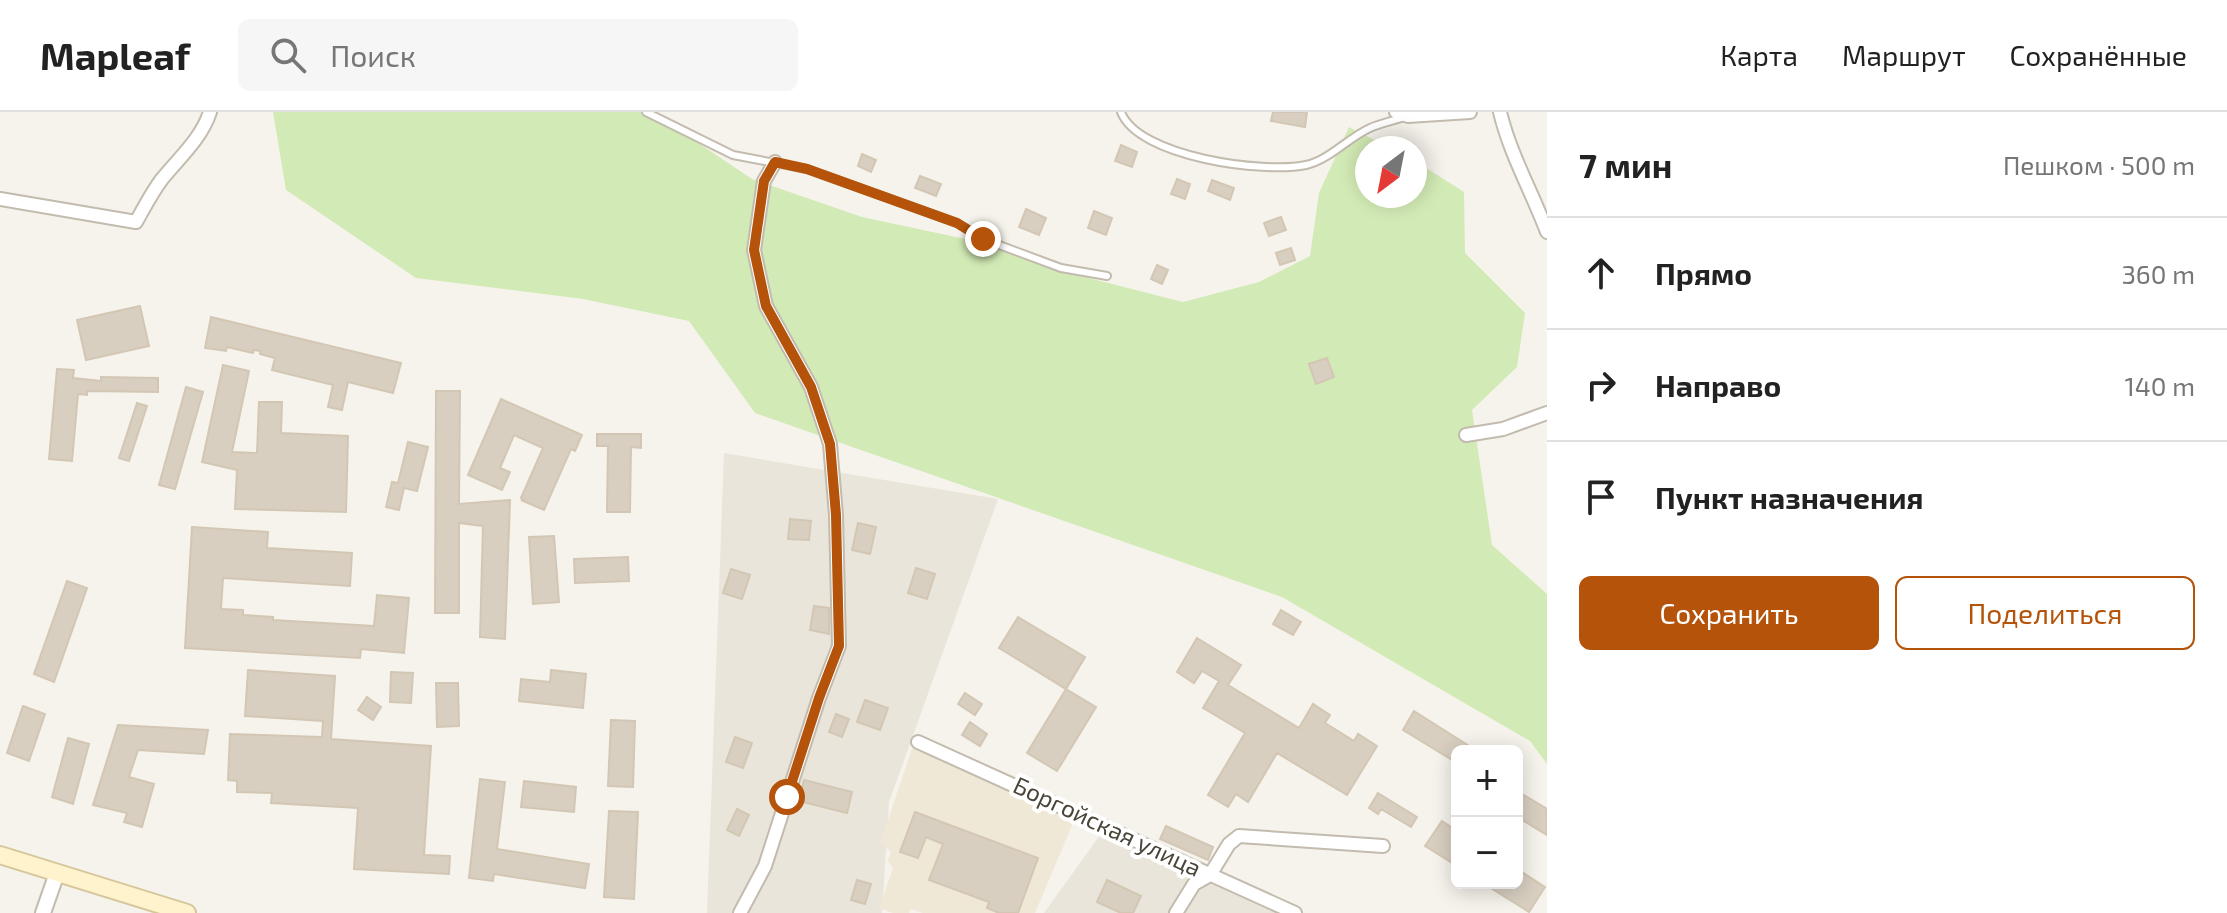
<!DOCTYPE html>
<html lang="ru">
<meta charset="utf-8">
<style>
body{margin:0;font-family:"Exo 2",sans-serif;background:#f6f6f6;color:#222}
.controls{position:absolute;right:24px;bottom:24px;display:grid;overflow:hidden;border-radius:12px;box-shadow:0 4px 20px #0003}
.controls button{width:72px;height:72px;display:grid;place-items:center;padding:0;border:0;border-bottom:2px solid #e0e0e0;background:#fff;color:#222;font:40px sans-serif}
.compass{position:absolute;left:1355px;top:24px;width:72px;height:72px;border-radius:50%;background:#fff;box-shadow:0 4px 20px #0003;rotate:212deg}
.stop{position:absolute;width:24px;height:24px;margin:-18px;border:6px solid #b45309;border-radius:50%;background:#fff}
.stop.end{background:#b45309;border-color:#fff;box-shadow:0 2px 8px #0008}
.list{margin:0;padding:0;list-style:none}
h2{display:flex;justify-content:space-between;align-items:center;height:104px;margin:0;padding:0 32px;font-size:34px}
h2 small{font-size:26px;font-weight:400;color:#767676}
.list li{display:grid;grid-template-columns:52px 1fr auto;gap:24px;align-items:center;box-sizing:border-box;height:112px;padding:0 32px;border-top:2px solid #e0e0e0}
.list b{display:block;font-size:30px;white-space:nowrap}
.list em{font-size:26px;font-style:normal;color:#767676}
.actions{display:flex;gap:16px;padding:24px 32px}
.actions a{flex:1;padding:18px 0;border:2px solid #b45309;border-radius:12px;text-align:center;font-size:28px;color:#b45309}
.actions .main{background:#b45309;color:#fff}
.icon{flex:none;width:44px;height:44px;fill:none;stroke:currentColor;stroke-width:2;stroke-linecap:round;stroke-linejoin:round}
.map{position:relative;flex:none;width:1547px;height:801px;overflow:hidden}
header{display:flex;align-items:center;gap:48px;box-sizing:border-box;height:112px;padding:0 40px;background:#fff;border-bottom:2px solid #e0e0e0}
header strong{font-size:38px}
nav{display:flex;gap:44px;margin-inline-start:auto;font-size:28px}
.search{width:560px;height:72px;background:#f6f6f6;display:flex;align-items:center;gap:20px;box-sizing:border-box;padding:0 28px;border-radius:12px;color:#767676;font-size:30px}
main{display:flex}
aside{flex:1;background:#fff}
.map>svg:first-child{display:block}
.residential{fill:#eae5da}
.education{fill:#efe8d6}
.green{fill:#d2eab5}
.building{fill:#d8cfc1;stroke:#d3c7b4;stroke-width:2}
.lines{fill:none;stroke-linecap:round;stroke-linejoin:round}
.service-casing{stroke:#c2bbae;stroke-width:10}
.minor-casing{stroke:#c2bbae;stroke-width:16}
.tertiary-casing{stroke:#c2bbae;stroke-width:18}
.secondary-casing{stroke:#d6c79b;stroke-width:20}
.service{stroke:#fff;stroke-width:6}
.minor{stroke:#fff;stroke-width:12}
.tertiary{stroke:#fff;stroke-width:14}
.secondary{stroke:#fff3cd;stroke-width:16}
.route{stroke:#b45309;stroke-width:10}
.labels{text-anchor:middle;stroke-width:8;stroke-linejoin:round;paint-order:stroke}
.street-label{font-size:24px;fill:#4b4439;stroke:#fff}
</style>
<header>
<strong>Mapleaf</strong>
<div class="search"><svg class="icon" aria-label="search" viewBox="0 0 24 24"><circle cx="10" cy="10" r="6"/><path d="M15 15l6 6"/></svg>Поиск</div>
<nav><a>Карта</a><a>Маршрут</a><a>Сохранённые</a></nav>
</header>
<main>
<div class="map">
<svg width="1547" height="801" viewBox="0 0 1547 801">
<rect width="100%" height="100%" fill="#f6f3ec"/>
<!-- residential -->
<path class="residential" d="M724,341l274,46 -109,303 -7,111h-175z
M1105,716l198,85h-259z"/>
<!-- education -->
<path class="education" d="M914,631l162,73 -41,97h-112l-12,-4 -2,4h-16l-14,-5 14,-40 -5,-7 3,-9 -11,-9z"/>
<!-- green -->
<path class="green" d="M273,0h379l100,67 110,38 108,23 87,30 126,32 76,-20 51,-26 9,-63 30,-66 41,21h-23v48h48v-35l49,31 1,61 60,60 -8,54 -45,43 20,135 55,49v170l-17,-23 -248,-144 -527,-184 -66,-92 -106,-22 -167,-21 -130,-88z"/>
<!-- building -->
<path class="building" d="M1273,0h34l-2,15 -34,-6z
M1121,33l16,7 -5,15 -17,-6z
M862,42l14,6 -5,12 -13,-6z
M920,64l21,8 -5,12 -21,-8z
M1177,67l13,5 -5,15 -14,-5z
M1212,68l22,8 -4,12 -22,-9z
M1026,97l20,9 -7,17 -20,-8z
M1094,99l18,7 -6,17 -18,-7z
M1281,105l5,13 -17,6 -5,-13z
M1291,136l4,12 -15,5 -4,-12z
M1157,153l11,5 -6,14 -11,-5z
M140,194l9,40 -63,14 -9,-40z
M211,205l190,46 -8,30 -45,-11 -6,28 -14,-3 5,-22 -61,-15 3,-12 -15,-4v-3l-6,-1 -1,3 -26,-6 -1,4 -21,-3z
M1327,246l7,19 -18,7 -7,-20z
M223,253l26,6 -17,81 25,1 2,-51h23l-1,31 67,3 -2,76 -111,-3 2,-39 -35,-8z
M57,257l17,1 -1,8 28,3v-4l57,1v14l-71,-1v4l-9,-1 -6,67 -23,-2z
M186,275l17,5 -28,97 -16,-4z
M436,279h24l-1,113 51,-4 -5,139 -25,-2 3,-111 -24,-3v90h-24z
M501,287l81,36 -7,16 -4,-2 -27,61 -23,-10h3l-3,-2 22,-50 -29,-13 -14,33 10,4 -8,18 -34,-15z
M137,291l10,3 -18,55 -10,-3z
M597,322h44v14l-10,-1 -1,65h-23l1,-66h-11z
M408,330l20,5 -11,44 -13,-3 -5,22 -13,-3 6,-25 6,1z
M790,407l21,2 -2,19 -21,-1z
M858,411l18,4 -6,27 -18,-4z
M192,415l76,5 -1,16 85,5 -2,33 -127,-8 -2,31 22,1v5l30,2v3l101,6 3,-31 32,3 -5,55 -43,-4 -1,9 -175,-10z
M554,424l5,66 -26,2 -4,-67z
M628,445l1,24 -54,2 -1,-24z
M916,456l19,6 -8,25 -19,-6z
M731,457l19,6 -8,24 -19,-6z
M67,469l20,7 -33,94 -20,-8z
M814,494l15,2v26l-19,-4z
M1281,498l20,12 -8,13 -20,-11z
M1018,505l67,40 -19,32 -67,-41z
M1197,526l44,27 -13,20 71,43 14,-24 17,11 -5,8 29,18 4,-7 19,12 -30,49 -70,-42 -29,49 -12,-8 -8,13 -20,-12 37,-62 -42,-25 16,-27 -17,-10 -8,12 -17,-11z
M248,558l87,6 -4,63 100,7 -7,109 26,1 -1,18 -95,-5 4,-61 -87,-5 1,-10 -35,-1v-11l-9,-1 2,-46 92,3 1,-16 -78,-5z
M551,558l35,4 -3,34 -64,-7 2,-22 29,3z
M391,560l22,1 -2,30 -21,-1z
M436,571h22l1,43 -22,1z
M1066,577l30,18 -39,64 -30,-18z
M965,581l17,11 -7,11 -17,-11z
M367,585l14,10 -8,13 -15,-10z
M865,588l23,8 -8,22 -23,-8z
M23,594l22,8 -16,47 -22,-8z
M1414,599l63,40h-20v12l-54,-33z
M836,602l13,5 -7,18 -13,-5z
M611,608l24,1 -2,66 -25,-1z
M970,610l17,12 -7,12 -18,-11z
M118,613l90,5 -4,24 -66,-4 -9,27 25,7 -12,43 -18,-5 3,-9 -34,-8z
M735,625l17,6 -9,25 -17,-6z
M68,626l21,6 -16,60 -21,-7z
M480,667l25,3 -8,67 92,15 -4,24 -91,-14 -1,7 -24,-3z
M804,668l48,12 -5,21 -48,-12z
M524,669l52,6 -2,25 -53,-5z
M1517,679l30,18v26l-30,-18z
M1378,681l39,24 -6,10 -30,-18 -3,5 -9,-6z
M737,697l12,6 -10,21 -12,-6z
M609,699l29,1 -4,87 -30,-2z
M915,700l123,46 -20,55h-19l-12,-5 2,-6 -60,-22 14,-36 -17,-7 -8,21 -18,-6z
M1442,709l15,10v35l-32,-20z
M1166,714l47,21 -5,13 -48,-21z
M1517,757l28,18 -16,25 -46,-29h34z
M857,768l14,4 -6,20 -14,-4z
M1107,768l34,16 -8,17h-12l-24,-11z"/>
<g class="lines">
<!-- service casing -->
<g class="service-casing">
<path id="service" d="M646,0l87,43 74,14 150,54 26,16 78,29 46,8
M1121,0c17,45 143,62 185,53 23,-5 42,-27 64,-37 11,-5 23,-7 34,-11"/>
</g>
<!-- minor casing -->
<g class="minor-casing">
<path id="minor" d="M1396,0l12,4 62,-4
M1500,0c10,42 32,80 47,120
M0,87l136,23c8,-14 16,-30 26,-43 18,-22 39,-40 48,-67
M1466,323l37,-6 44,-16
M918,630l377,171
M740,801l25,-47 54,-168 20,-52 -3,-131 -6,-71 -19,-57 -45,-81 -12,-56 10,-69 11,-19
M1176,801l18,-29 16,-9 19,-31 10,-8 144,10"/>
</g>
<!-- tertiary casing -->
<g class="tertiary-casing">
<path id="tertiary" d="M43,801l14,-40"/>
</g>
<!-- secondary casing -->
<g class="secondary-casing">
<path id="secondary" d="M0,743l187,58"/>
</g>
<!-- service -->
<use href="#service" class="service"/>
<!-- minor -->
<use href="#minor" class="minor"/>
<!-- tertiary -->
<use href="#tertiary" class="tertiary"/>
<!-- secondary -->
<use href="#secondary" class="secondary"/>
</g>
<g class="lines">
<!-- route -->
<path class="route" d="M787,685l32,-99 20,-52 -3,-131 -6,-71 -19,-57 -45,-81 -12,-56 10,-69 11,-19 32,7 150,54 26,16"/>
</g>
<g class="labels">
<!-- street labels -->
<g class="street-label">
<text transform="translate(1107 715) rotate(25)" y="8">Боргойская улица</text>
</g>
</g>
</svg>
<div class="controls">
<button>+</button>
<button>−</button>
</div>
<svg class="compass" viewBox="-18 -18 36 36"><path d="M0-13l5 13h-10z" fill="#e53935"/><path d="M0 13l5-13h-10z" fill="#767676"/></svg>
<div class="stop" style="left:787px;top:685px"></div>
<div class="stop end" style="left:983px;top:127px"></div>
</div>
<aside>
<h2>7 мин<small>Пешком · 500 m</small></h2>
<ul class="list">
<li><svg class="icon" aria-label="ahead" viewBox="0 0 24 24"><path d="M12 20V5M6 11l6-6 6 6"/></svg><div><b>Прямо</b></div><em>360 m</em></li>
<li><svg class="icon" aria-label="right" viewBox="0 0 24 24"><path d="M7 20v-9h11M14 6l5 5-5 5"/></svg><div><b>Направо</b></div><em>140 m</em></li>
<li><svg class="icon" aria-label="arrive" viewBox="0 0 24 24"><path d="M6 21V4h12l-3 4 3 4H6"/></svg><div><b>Пункт назначения</b></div></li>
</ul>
<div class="actions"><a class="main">Сохранить</a><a>Поделиться</a></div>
</aside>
</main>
